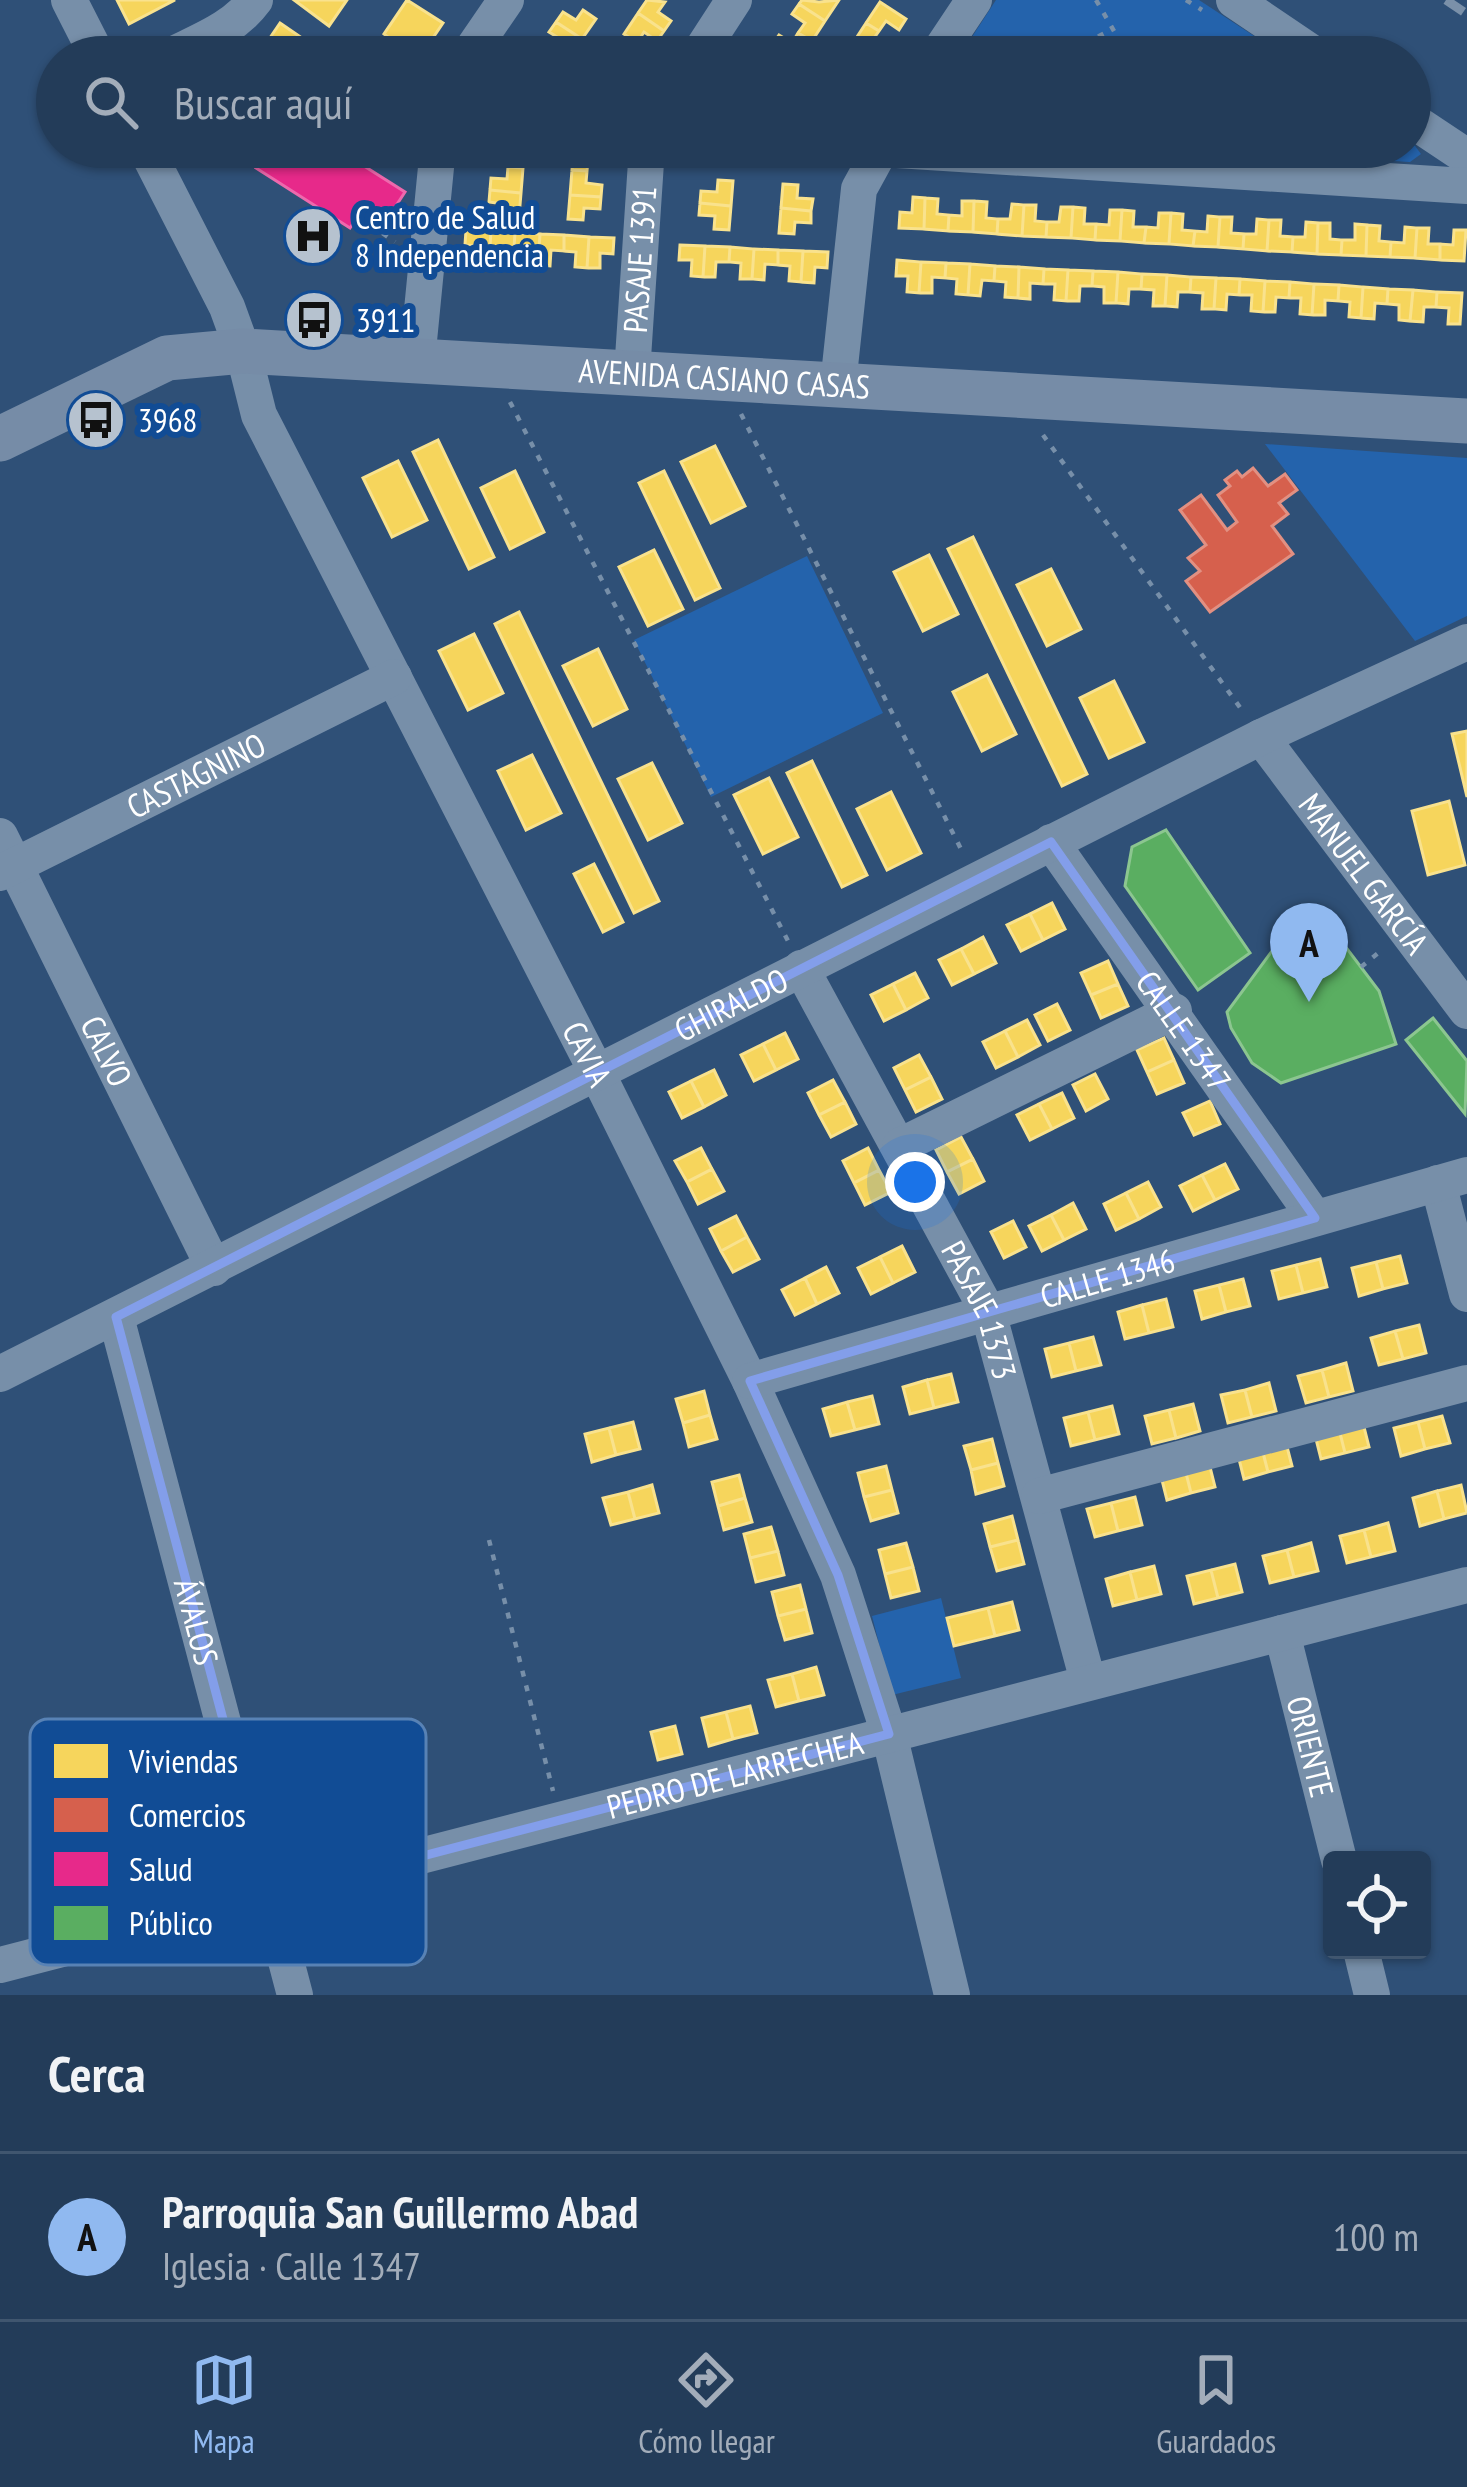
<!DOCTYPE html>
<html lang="es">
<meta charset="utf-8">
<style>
body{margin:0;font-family:"PT Sans Narrow",sans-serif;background:#2f4762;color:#f1f3f6}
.controls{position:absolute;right:36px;bottom:36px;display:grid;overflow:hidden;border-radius:12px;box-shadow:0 3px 9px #0004}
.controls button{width:108px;height:108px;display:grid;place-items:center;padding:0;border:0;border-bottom:3px solid #40566f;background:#233c59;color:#f1f3f6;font:60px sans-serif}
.you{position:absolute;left:915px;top:1182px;width:42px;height:42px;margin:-30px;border:9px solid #fff;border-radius:50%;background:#1a73e8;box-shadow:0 0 0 18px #1a73e833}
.badge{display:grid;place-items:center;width:78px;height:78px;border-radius:50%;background:#90b9f0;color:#111;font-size:39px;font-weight:700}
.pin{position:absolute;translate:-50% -99px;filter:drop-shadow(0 3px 6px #0008)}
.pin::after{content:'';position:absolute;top:63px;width:42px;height:36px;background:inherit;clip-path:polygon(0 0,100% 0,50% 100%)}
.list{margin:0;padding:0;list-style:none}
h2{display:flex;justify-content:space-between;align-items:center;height:156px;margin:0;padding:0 48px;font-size:51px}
h2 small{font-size:39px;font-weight:400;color:#a3adba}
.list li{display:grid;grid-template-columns:78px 1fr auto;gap:36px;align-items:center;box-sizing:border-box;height:168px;padding:0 48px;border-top:3px solid #40566f}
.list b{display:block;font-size:45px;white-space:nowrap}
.list p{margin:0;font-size:39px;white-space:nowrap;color:#a3adba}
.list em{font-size:39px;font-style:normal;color:#a3adba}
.icon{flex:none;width:66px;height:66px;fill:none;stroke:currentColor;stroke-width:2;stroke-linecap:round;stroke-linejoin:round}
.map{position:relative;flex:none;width:1467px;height:1995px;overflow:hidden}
.search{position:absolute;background:#233c59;box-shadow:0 3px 9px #0004;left:36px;right:36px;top:36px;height:132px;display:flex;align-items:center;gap:30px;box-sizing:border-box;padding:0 42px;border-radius:66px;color:#a3adba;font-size:45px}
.sheet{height:324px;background:#233c59}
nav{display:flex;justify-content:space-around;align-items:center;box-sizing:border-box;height:168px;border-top:3px solid #40566f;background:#233c59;font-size:33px;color:#a3adba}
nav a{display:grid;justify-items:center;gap:6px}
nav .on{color:#90b9f0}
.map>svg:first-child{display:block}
.green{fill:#2463ac}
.homes{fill:#f6d55c;stroke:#f9e28d;stroke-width:3}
.shops{fill:#d6604d;stroke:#e29082;stroke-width:3}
.health{fill:#e7298a;stroke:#ee69ad;stroke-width:3}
.public{fill:#5aae61;stroke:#8cc690;stroke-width:3}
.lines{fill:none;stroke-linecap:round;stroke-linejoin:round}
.path{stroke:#778fa9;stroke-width:4.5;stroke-dasharray:6 9;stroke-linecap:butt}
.minor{stroke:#778fa9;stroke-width:36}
.major{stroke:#768ca7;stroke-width:45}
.rail{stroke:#7a90a9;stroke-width:9;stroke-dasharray:21 9;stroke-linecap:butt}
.marked{fill:none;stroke:#839eea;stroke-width:9;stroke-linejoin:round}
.labels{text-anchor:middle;stroke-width:12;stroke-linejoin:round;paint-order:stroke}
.poi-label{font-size:33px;fill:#fff;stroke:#114c95;text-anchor:start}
.street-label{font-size:33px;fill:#fff;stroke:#114c95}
.key{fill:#114c95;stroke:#5882b5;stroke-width:3}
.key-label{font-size:33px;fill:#fff}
</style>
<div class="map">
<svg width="1467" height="1995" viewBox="0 0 1467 1995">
<rect width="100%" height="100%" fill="#2f5077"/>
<!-- green -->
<path class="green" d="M996,0h203l87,57h-327z
M1410,139l11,15 -11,8 -252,-15h252z
M1265,444l202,14v158l-52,25z
M807,556l76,157 -172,84 -77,-157z
M941,1598l20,80 -69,17 -20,-79z"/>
<!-- homes -->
<path class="homes" d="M117,0h58l-46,24z
M294,0h53l-18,26z
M407,0l36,23 -23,34h-25l-9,-6 7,-10 -9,-7z
M647,0l18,2 -7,10 13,9 -7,10 -26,-18z
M802,0l17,2 20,-2 -14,21 -26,-17z
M880,2l26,17 -7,11 -13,-9 -7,10 -13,-8z
M799,4l26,17 -13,20 -14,-8 7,-10 -13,-9z
M583,10l13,9 -14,20 -26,-17 7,-10 13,8z
M638,13l26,18 -7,10 -13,-9 -7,11 -13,-9z
M556,22l26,17 -12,18 -14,-7 6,-10 -13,-8z
M280,23l35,24 -6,10h-52z
M866,23l13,8 -7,10 13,9 -4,7h-7l-21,-14z
M798,33l14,8 -11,16h-10l-19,-12 7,-10 13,8z
M494,147h31l-2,21 -15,-1 1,-12 -16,-2z
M574,147l31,1 -1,12 -16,-1 -1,12 -15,-1z
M508,167l15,1 -2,25 -31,-3 1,-12 16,1z
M572,170l15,1 -1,12 16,2 -1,12 -31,-2z
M718,180l15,1 -2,25 -31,-3 1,-12 16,1z
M783,184l15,1 -1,13 16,1 -2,12 -30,-3z
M490,190l31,3 -2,24 -16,-1 1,-12 -15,-2z
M570,195l31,2 -1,12 -16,-1 -1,12 -15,-1z
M913,197l12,1 -1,31 -25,-1 1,-16 12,1z
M925,198l13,1 -1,15 12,1 -1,16 -24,-2z
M962,201h12l-1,31 -25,-1 1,-16 13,1z
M974,201l13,1 -1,16 12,1 -1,15 -24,-2z
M700,203l31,3 -2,24 -15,-1 1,-13 -16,-1z
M1012,204l12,1 -2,31 -25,-2 1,-15h12z
M1024,205h12l-1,16 12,1 -1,15 -24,-1z
M1061,207h12l-2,31 -25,-1 1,-15h12z
M1073,207l12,1 -1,16h12l-1,16 -24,-2z
M781,208l30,3v12l-16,-1 -1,12 -15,-1z
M1110,210h12l-2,31 -25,-1 1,-16 13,1z
M1122,210l12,1 -1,16h13l-2,16 -24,-2z
M1159,213h12l-2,31 -25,-1 2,-16 12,1z
M1171,213l12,1 -1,16 13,1 -2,15 -24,-2z
M1208,216l12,1 -2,30 -25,-1 2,-15 12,1z
M1220,217h12l-1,16 13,1 -1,15 -25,-2z
M1257,219l12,1 -2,31 -24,-2 1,-15h12z
M1269,220h12l-1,16 13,1 -1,15 -25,-1z
M1306,222l12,1 -1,31 -25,-2 1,-15h12z
M1318,223h12v16l12,1 -1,15 -24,-1z
M1355,224l12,1 -1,31 -25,-1 1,-15h13z
M1367,225l13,1 -1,15 12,1 -1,15 -24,-1z
M1405,227l12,1 -2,30 -25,-1 1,-15 13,1z
M1417,228h12l-1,16h12v16l-25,-2z
M466,230l25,1 -2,31h-12v-16l-12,-1z
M1454,230h12l-2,31 -24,-1v-16l13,1z
M491,231l24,2 -1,15h-12l-1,15 -12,-1z
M515,233l25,1 -2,31h-12l1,-16 -13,-1z
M540,234l24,1v16l-13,-1 -1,16 -12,-1z
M564,235l25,2 -2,31 -12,-1 1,-15 -12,-1z
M589,237l25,1 -1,16 -13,-1v15h-13z
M680,245l25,1 -2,31 -12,-1 1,-16h-13z
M705,246l25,1 -1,15h-13l-1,15h-12z
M730,247l24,2 -2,30h-12l1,-16 -12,-1z
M754,249l24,1v15l-13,-1 -1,16 -12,-1z
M778,250l25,1 -2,31 -12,-1 1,-15 -12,-1z
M803,251l25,1 -1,16 -12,-1 -1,16 -13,-1z
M897,260l24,2 -2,31 -12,-1 1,-16h-12z
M921,262l25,1 -1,15 -13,-1v16h-13z
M946,263l24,1 -2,31 -12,-1 1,-15 -12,-1z
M970,264l25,2 -1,15 -12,-1 -2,16 -12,-1z
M995,266l24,1 -1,31 -13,-1 1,-15 -12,-1z
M1019,267l25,2 -1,15 -13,-1v16l-12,-1z
M1044,269l24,1 -2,31 -12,-1 1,-16h-12z
M1068,270l25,1 -1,15h-12l-1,15h-13z
M1093,271l25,1 -2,31h-12v-16l-12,-1z
M1118,272l24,2 -1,15h-12l-1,15 -12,-1z
M1142,274l25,1 -2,31h-12l1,-16 -13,-1z
M1167,275l24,2 -1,15h-12l-1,15 -12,-1z
M1191,277l25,1 -2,31h-12l1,-16 -13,-1z
M1216,278l24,1 -1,16 -12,-1 -1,16 -12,-1z
M1240,279l25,2 -2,31 -12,-1 1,-16h-13z
M1265,281l25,1 -1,16 -13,-1 -1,15h-12z
M1290,282l24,2 -2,31 -12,-1 1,-16h-12z
M1314,284l25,1 -1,16 -13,-1v15h-13z
M1339,285l24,2 -2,31 -12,-1 1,-15 -12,-1z
M1363,287l25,2 -1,15 -12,-1 -1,16 -13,-1z
M1388,289l25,1 -3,31 -11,-1v-15l-12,-1z
M1413,290l24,2 -1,15h-12l-1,15 -13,-1z
M1437,292l25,1 -2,31h-12l1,-16 -13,-1z
M438,440l56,117 -25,12 -56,-117z
M715,446l30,60 -34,17 -30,-61z
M398,461l29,59 -35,17 -29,-59z
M515,471l29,61 -34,17 -29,-61z
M664,471l56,117 -25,12 -56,-117z
M973,537l114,237 -25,12 -114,-237z
M654,550l29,59 -35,17 -29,-59z
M929,555l29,59 -35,17 -29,-59z
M1051,569l30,60 -34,17 -30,-61z
M519,612l140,289 -25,12 -139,-289z
M474,634l29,59 -35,17 -29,-59z
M598,649l29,60 -34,17 -30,-60z
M987,675l29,59 -34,17 -29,-59z
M1114,681l30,61 -35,16 -29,-60z
M1467,731v66l-15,-63z
M532,755l29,58 -35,17 -28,-59z
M812,761l55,114 -25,12 -55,-114z
M652,763l30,60 -34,17 -30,-61z
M769,778l29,59 -35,17 -29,-59z
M891,792l30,61 -34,17 -30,-61z
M1449,801l16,64 -37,10 -16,-64z
M594,864l29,58 -20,10 -29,-58z
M1052,903l13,26 -22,11 -13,-26z
M1030,914l13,26 -22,11 -14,-26z
M983,937l13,26 -22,11 -13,-25z
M961,949l13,25 -22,11 -13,-25z
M1108,961l10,23 -27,11 -10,-22z
M915,973l13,25 -22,12 -13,-26z
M893,984l13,26 -22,11 -13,-26z
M1118,984l10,22 -27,12 -10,-23z
M1057,1004l13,26 -22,11 -13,-26z
M1027,1020l13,25 -22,12 -13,-26z
M1005,1031l13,26 -22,11 -13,-26z
M785,1033l13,26 -22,11 -13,-26z
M1164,1038l10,22 -27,12 -10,-22z
M763,1044l13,26 -22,11 -13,-26z
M919,1055l12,22 -26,13 -11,-22z
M1174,1060l10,23 -27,11 -10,-22z
M714,1070l12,25 -22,12 -13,-26z
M1095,1074l13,25 -22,12 -13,-26z
M931,1077l11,22 -26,13 -11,-22z
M833,1080l12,22 -26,13 -11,-22z
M691,1081l13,26 -22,11 -13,-26z
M1062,1093l12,25 -22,11 -13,-25z
M1210,1101l10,23 -26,11 -11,-22z
M845,1102l11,22 -25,13 -12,-22z
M1039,1104l13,25 -22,11 -13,-25z
M961,1137l12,22 -26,13 -11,-22z
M701,1148l11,21 -25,13 -12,-21z
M868,1148l11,22 -25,13 -11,-22z
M973,1159l11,22 -25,13 -12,-22z
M1225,1164l13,25 -23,11 -13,-25z
M712,1169l12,22 -26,13 -11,-22z
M879,1170l12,22 -26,13 -11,-22z
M1202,1175l13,25 -22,11 -13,-25z
M1148,1182l13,25 -22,12 -13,-26z
M1126,1193l13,26 -23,11 -12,-26z
M1073,1203l13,26 -22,11 -13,-25z
M1051,1215l13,25 -22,11 -13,-25z
M736,1216l11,21 -26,14 -11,-22z
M1013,1221l13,26 -22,11 -13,-26z
M747,1237l12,22 -26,13 -12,-21z
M902,1246l13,26 -22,11 -13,-26z
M1400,1256l7,27 -24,6 -7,-27z
M880,1257l13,26 -22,11 -13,-26z
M1320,1259l7,28 -24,6 -7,-28z
M1376,1262l7,27 -24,7 -7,-28z
M1296,1265l7,28 -24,6 -7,-28z
M826,1267l13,26 -22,11 -12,-26z
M805,1278l12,26 -22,11 -13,-25z
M1243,1279l7,27 -24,6 -7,-27z
M1219,1285l7,27 -24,7 -7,-28z
M1166,1299l7,28 -24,6 -7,-28z
M1142,1305l7,28 -24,6 -7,-27z
M1419,1325l7,28 -23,6 -8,-28z
M1395,1331l8,28 -24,6 -8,-27z
M1093,1337l8,28 -25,6 -7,-28z
M1069,1343l7,28 -24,6 -7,-28z
M1346,1363l7,28 -24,6 -7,-27z
M1322,1370l7,27 -23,6 -8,-27z
M951,1374l7,28 -24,6 -7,-28z
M927,1380l7,28 -24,6 -7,-27z
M1269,1383l7,28 -24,6 -7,-27z
M1245,1390l7,27 -24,6 -7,-28z
M704,1391l6,24 -27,8 -7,-24z
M872,1396l7,28 -24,6 -8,-28z
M847,1402l8,28 -24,6 -8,-27z
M1193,1404l7,27 -24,7 -7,-28z
M1112,1406l7,28 -24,6 -7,-28z
M1169,1410l7,28 -24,6 -7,-28z
M1088,1412l7,28 -24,6 -7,-28z
M710,1415l7,24 -28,8 -6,-24z
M1442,1416l8,27 -25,6 -7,-27z
M1362,1419l7,28 -24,6 -7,-28z
M633,1422l7,27 -24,6 -7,-27z
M1418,1422l7,27 -24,7 -7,-28z
M1338,1425l7,28 -24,6 -7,-28z
M609,1428l7,27 -24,7 -7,-28z
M992,1439l6,24 -27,7 -7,-24z
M1285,1439l7,27 -24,6 -7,-27z
M1261,1445l7,27 -24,7 -7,-28z
M1208,1459l7,28 -24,6 -7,-28z
M998,1463l6,23 -28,8 -5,-24z
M1184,1465l7,28 -24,7 -7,-28z
M886,1466l6,24 -28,7 -6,-24z
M739,1475l6,23 -27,8 -6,-24z
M652,1485l7,28 -24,6 -7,-27z
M1461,1485l6,28 -23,6 -7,-28z
M892,1490l6,23 -27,8 -7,-24z
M1437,1491l7,28 -24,7 -7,-28z
M628,1492l7,27 -24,6 -8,-27z
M1135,1497l7,28 -24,6 -7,-28z
M745,1498l7,24 -28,8 -6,-24z
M1111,1503l7,28 -23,6 -8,-28z
M1012,1516l6,24 -28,7 -6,-23z
M1388,1523l7,28 -24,6 -7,-27z
M771,1527l7,24 -28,7 -6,-24z
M1364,1530l7,27 -24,6 -7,-27z
M1018,1540l6,24 -27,7 -7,-24z
M906,1543l7,24 -28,7 -6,-24z
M1311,1543l7,28 -24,6 -7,-27z
M1287,1550l7,27 -24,6 -7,-27z
M778,1551l6,24 -28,7 -6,-24z
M1235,1564l7,28 -24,6 -7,-28z
M1154,1566l7,28 -24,6 -7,-28z
M913,1567l6,24 -28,7 -6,-24z
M1211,1570l7,28 -24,6 -7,-28z
M1130,1572l7,28 -24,6 -7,-27z
M800,1585l6,24 -28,7 -6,-24z
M1012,1602l7,28 -24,6 -7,-28z
M988,1608l7,28 -41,10 -7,-28z
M806,1609l6,24 -27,7 -7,-24z
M816,1667l8,28 -25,6 -7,-27z
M792,1674l7,27 -23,6 -8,-27z
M750,1706l7,27 -24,6 -7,-27z
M726,1712l7,27 -24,7 -7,-28z
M675,1726l7,28 -24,6 -7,-28z"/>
<!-- shops -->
<path class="shops" d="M1253,468l15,18 17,-12 12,16 -18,13 9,11 -16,12 21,28 -83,58 -24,-31 14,-10 -12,-13 18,-13 -26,-35 21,-15 26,35 10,-8 -19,-27 12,-9 -5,-6 12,-9 5,6z"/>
<!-- health -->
<path class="health" d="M263,147h71l71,45 -21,32 -22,-14 -12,18 -94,-60 12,-18z"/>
<!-- public -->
<path class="public" d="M1166,830l84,123 -52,37 -73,-104 7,-39z
M1300,913l42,29 37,49 17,53 -115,39 -29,-20 -21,-35 -4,-16z
M1433,1018l34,43 -2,53 -59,-74z"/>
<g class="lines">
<!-- path -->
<path class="path" d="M1096,0l33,57
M1186,0l16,10
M1058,57l55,-28
M358,216l37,26
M510,402l278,539
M741,414l222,439
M1043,435l201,278
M1361,967l22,-18
M489,1540l64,251"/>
<!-- minor -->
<g class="minor">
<path d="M69,0l29,57"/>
<path d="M1234,0l84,57"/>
<path d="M168,57c31,-16 66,-28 87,-57"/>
<path d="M467,57l39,-57"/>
<path d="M697,57l37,-57"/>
<path d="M936,57l38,-57"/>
<path d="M1410,119l57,38"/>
<path id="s1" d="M145,147l82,160 16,44 16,64 337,656 154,310 88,194 51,159 63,261"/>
<path d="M881,149l586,37"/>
<path d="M417,361l21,-214"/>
<path id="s2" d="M632,373l15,-226"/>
<path d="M838,385l21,-196 23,-42"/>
<path id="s3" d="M1261,737l206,274"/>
<path id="s4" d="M0,836l214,432"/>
<path id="s5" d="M1051,842l264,376"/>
<path id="s6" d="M0,873l394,-196"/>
<path id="s7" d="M801,968l187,344 100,369"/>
<path d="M900,1146l274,-135"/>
<path d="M1438,1183l29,111"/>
<path id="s8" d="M116,1317l179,678"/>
<path id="s9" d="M0,1374l1261,-637 206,-95"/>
<path id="s10" d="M750,1381l717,-206"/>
<path d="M1039,1496l428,-113"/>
<path id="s11" d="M1282,1633l57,227"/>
<path d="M1361,1950l11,45"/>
<path id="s12" d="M0,1965l1467,-380"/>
</g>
<!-- major -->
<path class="major" id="s13" d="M0,439l167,-81 76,-7 1224,70"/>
<!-- rail -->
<path class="rail" d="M1446,0l21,14"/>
</g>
<!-- marked area -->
<path class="marked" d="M1051,842l264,376 -565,163 88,194 51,159 -619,162 -154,-579z"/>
<!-- icons -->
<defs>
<g id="hospital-disc" transform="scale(3)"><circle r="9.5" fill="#b6c2cf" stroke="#114c95"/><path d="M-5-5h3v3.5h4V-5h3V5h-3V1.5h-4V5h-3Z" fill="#111"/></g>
<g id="bus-disc" transform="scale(3)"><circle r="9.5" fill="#b6c2cf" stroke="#114c95"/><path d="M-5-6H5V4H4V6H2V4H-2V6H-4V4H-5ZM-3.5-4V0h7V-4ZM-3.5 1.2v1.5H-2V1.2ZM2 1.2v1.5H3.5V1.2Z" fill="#111"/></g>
</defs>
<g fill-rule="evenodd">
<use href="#hospital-disc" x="313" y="236"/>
<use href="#bus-disc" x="314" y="320"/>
<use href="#bus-disc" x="96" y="420"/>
</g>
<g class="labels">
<!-- poi labels -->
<g class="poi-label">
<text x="355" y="229">Centro de Salud<tspan x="355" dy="38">8 Independencia</tspan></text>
<text x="356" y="332">3911</text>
<text x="138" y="432">3968</text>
</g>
<!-- street labels -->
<g class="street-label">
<text dy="12" stroke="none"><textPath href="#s2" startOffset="114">PASAJE 1391</textPath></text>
<text dy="12" stroke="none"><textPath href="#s13" startOffset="744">AVENIDA CASIANO CASAS</textPath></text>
<text dy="12" stroke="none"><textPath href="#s6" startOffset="219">CASTAGNINO</textPath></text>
<text dy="12" stroke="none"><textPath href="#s3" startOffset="171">MANUEL GARCÍA</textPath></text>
<text dy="12" stroke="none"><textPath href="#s9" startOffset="819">GHIRALDO</textPath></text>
<text dy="12" stroke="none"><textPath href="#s5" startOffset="231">CALLE 1347</textPath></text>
<text dy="12" stroke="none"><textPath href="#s4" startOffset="240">CALVO</textPath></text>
<text dy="12" stroke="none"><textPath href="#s1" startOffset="1011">CAVIA</textPath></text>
<text dy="12" stroke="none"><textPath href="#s10" startOffset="372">CALLE 1346</textPath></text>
<text dy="12" stroke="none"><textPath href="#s7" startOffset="387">PASAJE 1373</textPath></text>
<text dy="12" stroke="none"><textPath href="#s8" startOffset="315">ÁVALOS</textPath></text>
<text dy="12" stroke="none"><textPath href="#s11" startOffset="117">ORIENTE</textPath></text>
<text dy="12" stroke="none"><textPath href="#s12" startOffset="759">PEDRO DE LARRECHEA</textPath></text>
</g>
</g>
<!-- legend -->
<rect x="30" y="1719" width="396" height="246" rx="18" class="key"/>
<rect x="54" y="1744" width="54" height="34" fill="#f6d55c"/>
<rect x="54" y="1798" width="54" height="34" fill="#d6604d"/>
<rect x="54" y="1852" width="54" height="34" fill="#e7298a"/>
<rect x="54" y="1906" width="54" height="34" fill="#5aae61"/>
<g class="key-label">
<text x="129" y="1773">Viviendas</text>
<text x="129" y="1827">Comercios</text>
<text x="129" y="1881">Salud</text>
<text x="129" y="1935">Público</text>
</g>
</svg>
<div class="controls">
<button><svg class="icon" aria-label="locate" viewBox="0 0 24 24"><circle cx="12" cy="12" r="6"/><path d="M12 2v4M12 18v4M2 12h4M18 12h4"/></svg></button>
</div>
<div class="you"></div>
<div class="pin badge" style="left:1309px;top:1002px">A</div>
<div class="search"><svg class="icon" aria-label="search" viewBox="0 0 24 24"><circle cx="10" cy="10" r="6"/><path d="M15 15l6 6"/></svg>Buscar aquí</div>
</div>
<section class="sheet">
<h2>Cerca<small></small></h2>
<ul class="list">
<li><span class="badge">A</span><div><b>Parroquia San Guillermo Abad</b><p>Iglesia · Calle 1347</p></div><em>100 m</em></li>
</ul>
</section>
<nav>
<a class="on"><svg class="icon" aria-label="map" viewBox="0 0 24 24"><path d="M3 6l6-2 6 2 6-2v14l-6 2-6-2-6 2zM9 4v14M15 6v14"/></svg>Mapa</a>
<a><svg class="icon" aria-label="directions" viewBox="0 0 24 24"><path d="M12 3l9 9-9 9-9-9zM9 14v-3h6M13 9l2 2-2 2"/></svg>Cómo llegar</a>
<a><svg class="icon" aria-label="saved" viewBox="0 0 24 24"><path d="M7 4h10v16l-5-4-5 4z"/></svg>Guardados</a>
</nav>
